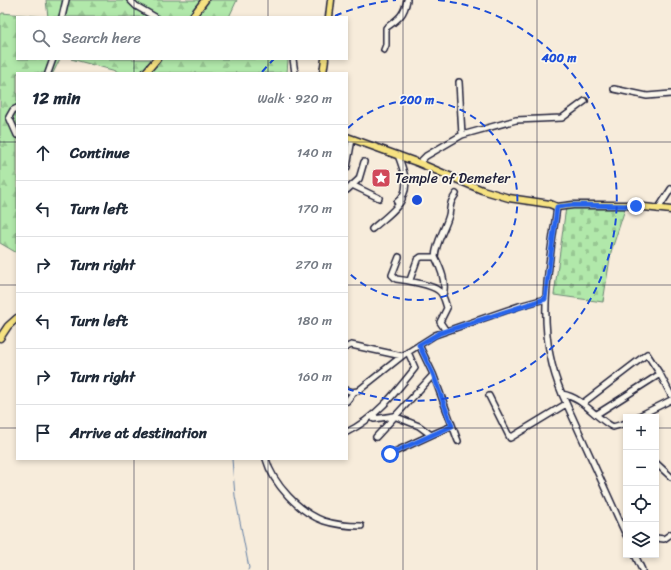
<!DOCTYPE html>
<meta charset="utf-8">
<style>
body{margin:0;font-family:Sriracha,sans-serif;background:#f6f6f7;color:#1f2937}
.controls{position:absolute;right:12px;bottom:12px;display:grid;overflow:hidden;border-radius:0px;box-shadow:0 2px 6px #0003}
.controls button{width:36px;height:36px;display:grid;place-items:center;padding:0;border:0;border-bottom:1px solid #e0e1e3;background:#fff;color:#1f2937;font:20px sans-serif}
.stop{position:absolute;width:12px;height:12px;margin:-9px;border:3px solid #2563eb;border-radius:50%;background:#fff}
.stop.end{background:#2563eb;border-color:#fff;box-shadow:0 1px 4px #0008}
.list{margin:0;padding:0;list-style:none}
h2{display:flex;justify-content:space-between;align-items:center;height:52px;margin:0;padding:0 16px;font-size:17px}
h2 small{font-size:13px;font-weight:400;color:#747a83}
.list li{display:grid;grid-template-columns:26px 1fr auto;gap:12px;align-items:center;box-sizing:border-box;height:56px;padding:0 16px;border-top:1px solid #e0e1e3}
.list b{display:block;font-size:15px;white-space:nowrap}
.list em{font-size:13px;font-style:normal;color:#747a83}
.icon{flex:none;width:22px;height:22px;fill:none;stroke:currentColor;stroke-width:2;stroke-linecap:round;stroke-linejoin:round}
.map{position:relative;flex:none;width:671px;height:570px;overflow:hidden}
.search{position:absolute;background:#fff;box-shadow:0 2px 6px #0003;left:16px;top:16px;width:332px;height:44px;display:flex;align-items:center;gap:10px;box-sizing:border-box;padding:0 14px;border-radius:0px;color:#747a83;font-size:15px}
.panel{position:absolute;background:#fff;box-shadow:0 2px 6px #0003;left:16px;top:72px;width:332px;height:388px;border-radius:0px}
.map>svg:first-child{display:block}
.forest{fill:url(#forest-firs);stroke:#6a8572}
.cemetery{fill:url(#cemetery-stones);stroke:#6a8572}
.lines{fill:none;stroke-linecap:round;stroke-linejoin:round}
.stream{stroke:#6580a5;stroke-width:1}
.minor-casing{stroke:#22223b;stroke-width:8}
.major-casing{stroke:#22223b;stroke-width:9}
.minor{stroke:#fbf7ec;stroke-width:5}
.major{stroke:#f6e281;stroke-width:6}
.route{stroke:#2563eb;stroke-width:5}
.grid{fill:none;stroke:#22223b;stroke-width:1;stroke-opacity:0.55}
.ring{fill:none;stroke:#1d4ed8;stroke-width:2;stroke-dasharray:7 5}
.labels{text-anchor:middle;stroke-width:3.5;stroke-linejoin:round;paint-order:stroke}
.poi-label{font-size:14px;fill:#22223b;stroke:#fbf7ec;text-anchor:start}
.centre{fill:#1d4ed8;stroke:#fbf7ec;stroke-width:2}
.ring-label{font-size:12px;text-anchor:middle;font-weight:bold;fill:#1d4ed8;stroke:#fbf7ec;stroke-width:3.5;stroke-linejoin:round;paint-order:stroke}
</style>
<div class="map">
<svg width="671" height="570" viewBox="0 0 671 570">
<defs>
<pattern id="forest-firs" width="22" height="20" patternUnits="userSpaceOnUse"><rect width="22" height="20" fill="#b1e8aa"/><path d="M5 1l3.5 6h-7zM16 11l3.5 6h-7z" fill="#98c793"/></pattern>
<pattern id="cemetery-stones" width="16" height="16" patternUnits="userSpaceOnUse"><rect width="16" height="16" fill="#b1e8aa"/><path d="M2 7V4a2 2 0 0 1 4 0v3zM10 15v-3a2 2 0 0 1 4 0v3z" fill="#98c793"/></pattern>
</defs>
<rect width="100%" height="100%" fill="#f7ecdb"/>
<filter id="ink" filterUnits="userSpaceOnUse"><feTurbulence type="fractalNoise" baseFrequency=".025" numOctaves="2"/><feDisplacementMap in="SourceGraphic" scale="8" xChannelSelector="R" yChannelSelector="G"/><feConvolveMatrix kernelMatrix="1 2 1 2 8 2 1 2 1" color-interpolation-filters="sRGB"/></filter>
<g filter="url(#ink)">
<!-- forest -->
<path class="forest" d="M46,0h191l-8,17h-181z
M2,13l44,4h-29v42h43l-7,14h-36v180l-17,-10v-227z
M71,59h217l-1,14h-171v-2z"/>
<!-- cemetery -->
<path class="cemetery" d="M626,206l-15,46 -8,50 -49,-7 12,-88z"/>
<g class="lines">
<!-- stream -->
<path class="stream" d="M232,459l3,37 14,72 -1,2"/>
<!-- minor casing -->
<g class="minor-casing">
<path id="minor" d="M130,0l6,6 19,11
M62,17l4,-17
M384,50l2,-5v-17c12,-9 18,-12 21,-28
M293,59l2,14
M48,73l5,-14
M459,82l3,53
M614,89l33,7 24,-2
M17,108l-4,2 -4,7 8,18
M419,163l7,-7 36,-21 54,-15 46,-2 23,-17
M347,167l5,-28
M352,185l27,13
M347,190l12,-11 5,-17
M397,202c16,-12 6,-32 1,-47
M557,207c-9,65 -22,124 5,187l64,141
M658,209l13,-20
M372,229c9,-8 26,-20 30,-30
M399,257l-7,18 4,4c9,1 37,6 43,12 5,4 6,11 8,17l-7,14 6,9
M435,257c1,-16 10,-27 14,-42 2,-10 0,-11 7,-21
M410,280l7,-20 4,-3h14c6,12 12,26 8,38
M419,345l14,29 25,67
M347,347l4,-2 51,11
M347,390l5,2 6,-1 44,-35 33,-21 84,-29 26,-7
M562,394c22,4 32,23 51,33l13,-4
M489,396l21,42 56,-34
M347,401l7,-9
M583,403l64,-49 13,20
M375,413l-1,6 20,-3 25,10 12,9 21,-9
M597,414l63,-40 11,21
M637,417l34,-17
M347,432c29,-14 49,-40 68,-64l-7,-16
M376,437l57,-62
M390,454l41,-19
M266,459c7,25 33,53 58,62 12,4 24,5 37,5
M656,463l15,14
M656,538l8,1 7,-5
M635,555l7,15"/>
</g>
<!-- major casing -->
<g class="major-casing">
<path id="major" d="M192,17l13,-17
M329,17l2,-17
M145,73l12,-14
M323,73l2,-14
M347,137l72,26 63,27 27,8 41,6 7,3 16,-2h53l45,5
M0,338l8,-12 9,-8"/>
</g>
<!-- minor -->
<use href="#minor" class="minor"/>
<!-- major -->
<use href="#major" class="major"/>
</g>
</g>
<g class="lines" filter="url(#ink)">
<!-- route -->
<path class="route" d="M390,454l62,-28 -19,-52 -14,-29 21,-12 105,-34 12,-92 16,-2 63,1"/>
</g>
<!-- grid -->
<path class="grid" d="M134,0v17M268,0v17M403,0v570M537,0v570M134,59v14M268,59v14M0,142h17M347,142h324M0,285h17M347,285h324M0,428h17M347,428h279M656,428h15M134,459v111M268,459v111"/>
<!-- distance rings -->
<g class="ring">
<path d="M348 128A100 100 0 1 1 348 272"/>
<path d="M262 72A201 201 0 0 1 274 59M335 16A201 201 0 0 1 396 0M438 0A201 201 0 1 1 348 389"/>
</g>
<!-- icons -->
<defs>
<g id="sight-square" transform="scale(1)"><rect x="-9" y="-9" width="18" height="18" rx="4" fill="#d1495b" stroke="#fbf7ec"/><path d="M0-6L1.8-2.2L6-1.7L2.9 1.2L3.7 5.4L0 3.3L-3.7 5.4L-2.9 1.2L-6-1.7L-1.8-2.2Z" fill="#fff"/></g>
</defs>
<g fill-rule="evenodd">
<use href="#sight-square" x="381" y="178"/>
</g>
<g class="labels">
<!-- poi labels -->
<g class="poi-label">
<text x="395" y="183">Temple of Demeter</text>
</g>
</g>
<circle cx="417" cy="200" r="6" class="centre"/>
<g class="ring-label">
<text x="559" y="62">400 m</text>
<text x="417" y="104">200 m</text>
</g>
</svg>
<div class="controls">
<button>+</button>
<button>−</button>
<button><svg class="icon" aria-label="locate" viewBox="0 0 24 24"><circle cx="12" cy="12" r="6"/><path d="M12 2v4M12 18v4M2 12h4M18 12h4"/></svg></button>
<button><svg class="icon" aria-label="layers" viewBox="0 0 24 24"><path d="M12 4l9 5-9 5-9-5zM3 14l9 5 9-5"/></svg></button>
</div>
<div class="stop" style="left:390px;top:454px"></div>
<div class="stop end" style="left:636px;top:206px"></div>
<div class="search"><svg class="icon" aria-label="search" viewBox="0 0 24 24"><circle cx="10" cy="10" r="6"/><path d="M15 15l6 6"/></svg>Search here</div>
<section class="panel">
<h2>12 min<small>Walk · 920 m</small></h2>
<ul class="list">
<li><svg class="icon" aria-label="ahead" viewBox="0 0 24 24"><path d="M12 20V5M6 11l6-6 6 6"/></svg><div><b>Continue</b></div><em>140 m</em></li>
<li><svg class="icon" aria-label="left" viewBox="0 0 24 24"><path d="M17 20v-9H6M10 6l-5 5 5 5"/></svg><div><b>Turn left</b></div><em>170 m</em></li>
<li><svg class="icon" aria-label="right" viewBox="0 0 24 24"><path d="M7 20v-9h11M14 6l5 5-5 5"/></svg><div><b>Turn right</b></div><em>270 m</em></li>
<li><svg class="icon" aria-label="left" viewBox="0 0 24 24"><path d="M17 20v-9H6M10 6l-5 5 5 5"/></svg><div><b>Turn left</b></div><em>180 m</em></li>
<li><svg class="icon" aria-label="right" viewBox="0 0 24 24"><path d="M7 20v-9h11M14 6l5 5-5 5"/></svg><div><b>Turn right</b></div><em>160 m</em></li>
<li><svg class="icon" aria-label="arrive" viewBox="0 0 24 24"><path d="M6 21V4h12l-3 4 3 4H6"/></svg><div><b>Arrive at destination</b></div></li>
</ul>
</section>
</div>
